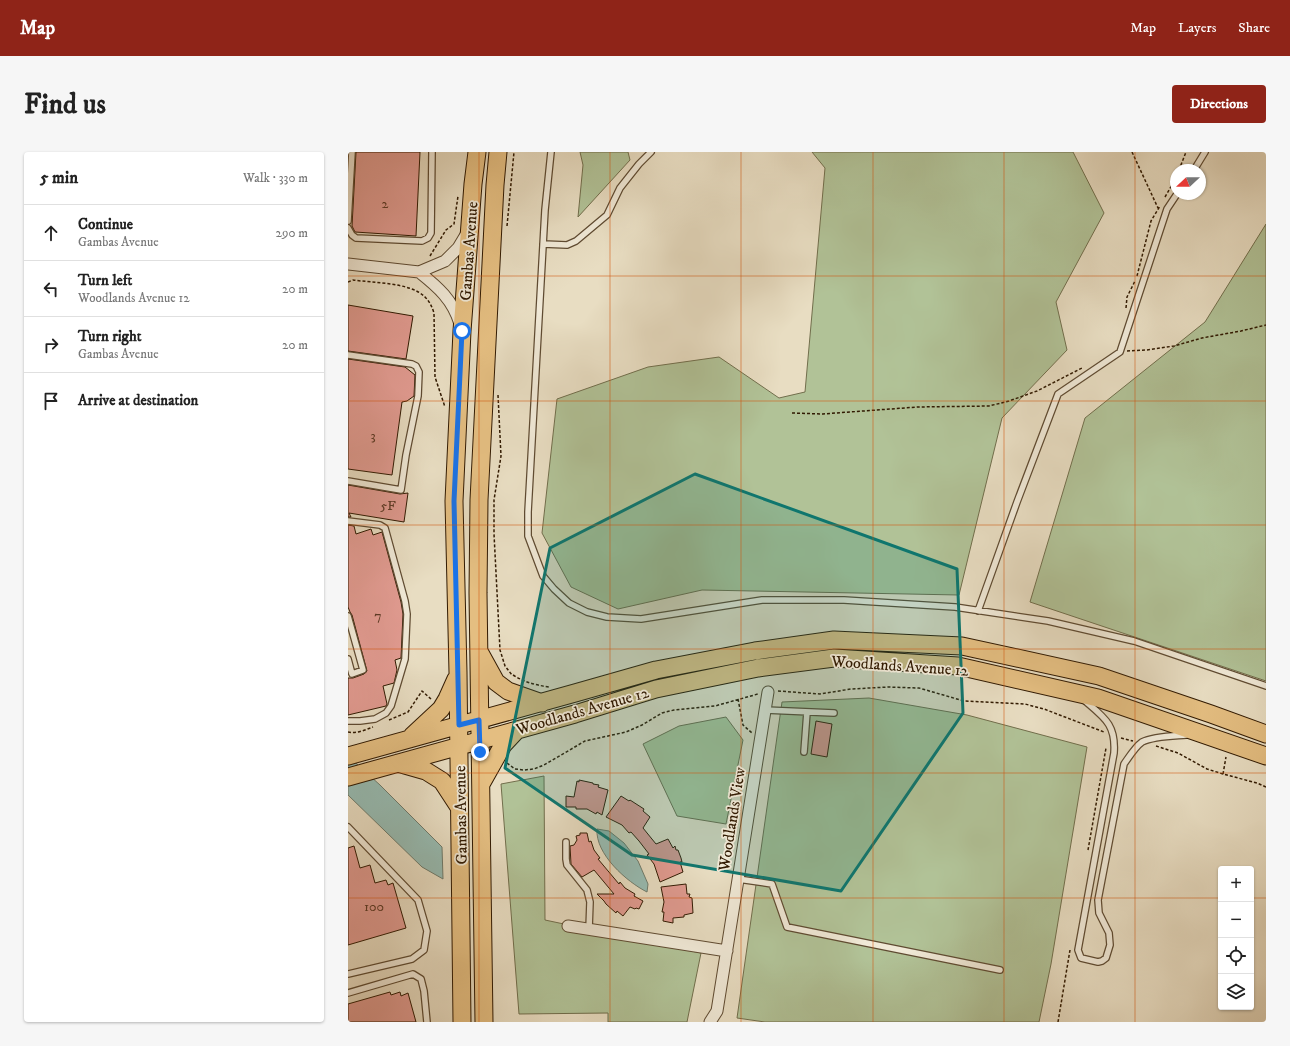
<!DOCTYPE html>
<meta charset="utf-8">
<style>
body{margin:0;font-family:"IM FELL DW Pica",serif;background:#f6f6f6;color:#222}
.controls{position:absolute;right:12px;bottom:12px;display:grid;overflow:hidden;border-radius:4px;box-shadow:0 1px 3px #0004}
.controls button{width:36px;height:36px;display:grid;place-items:center;padding:0;border:0;border-bottom:1px solid #e0e0e0;background:#fff;color:#222;font:20px sans-serif}
.compass{position:absolute;left:822px;top:12px;width:36px;height:36px;border-radius:50%;background:#fff;box-shadow:0 1px 3px #0004;rotate:248deg}
.stop{position:absolute;width:12px;height:12px;margin:-9px;border:3px solid #1a73e8;border-radius:50%;background:#fff}
.stop.end{background:#1a73e8;border-color:#fff;box-shadow:0 1px 4px #0008}
.list{margin:0;padding:0;list-style:none}
h2{display:flex;justify-content:space-between;align-items:center;height:52px;margin:0;padding:0 16px;font-size:17px}
h2 small{font-size:13px;font-weight:400;color:#767676}
.list li{display:grid;grid-template-columns:26px 1fr auto;gap:12px;align-items:center;box-sizing:border-box;height:56px;padding:0 16px;border-top:1px solid #e0e0e0}
.list b{display:block;font-size:15px;white-space:nowrap}
.list p{margin:0;font-size:13px;white-space:nowrap;color:#767676}
.list em{font-size:13px;font-style:normal;color:#767676}
.icon{flex:none;width:22px;height:22px;fill:none;stroke:currentColor;stroke-width:2;stroke-linecap:round;stroke-linejoin:round}
.map{position:relative;flex:none;width:918px;height:870px;overflow:hidden;border-radius:4px}
header{display:flex;align-items:center;gap:24px;box-sizing:border-box;height:56px;padding:0 20px;background:#8f2418;color:#fff}
header strong{font-size:19px}
nav{display:flex;gap:22px;margin-inline-start:auto;font-size:14px}
.intro{display:flex;align-items:center;justify-content:space-between;box-sizing:border-box;height:96px;padding:0 24px}
h1{margin:0;font-size:28px}
.button{padding:10px 18px;border-radius:4px;background:#8f2418;color:#fff;font-size:14px;font-weight:700}
main{display:flex;gap:24px;padding:0 24px}
aside{flex:1;background:#fff;border-radius:4px;box-shadow:0 1px 3px #0004}
.map>svg:first-child{display:block}
.green{fill:#b1c297;stroke:#716e4c}
.water{fill:#97bcb3;stroke:#6e7b6c}
.building{fill:#e19b91;stroke:#311a02}
.lines{fill:none;stroke-linecap:round;stroke-linejoin:round}
.service-casing{stroke:#5f4b32;stroke-width:8}
.minor-casing{stroke:#5f4b32;stroke-width:13}
.primary-casing{stroke:#311a02;stroke-width:19}
.path{stroke:#311a02;stroke-width:1.5;stroke-dasharray:3 2;stroke-linecap:butt}
.service{stroke:#f0e9d7;stroke-width:5.5}
.minor{stroke:#f0e9d7;stroke-width:11}
.primary{stroke:#e4be81;stroke-width:17}
.route{stroke:#1a73e8;stroke-width:5}
.marked{fill:#0f766e;fill-opacity:0.2;stroke:#0f766e;stroke-width:3;stroke-linejoin:round}
.grid{fill:none;stroke:#d6530b;stroke-width:1;stroke-opacity:0.55}
.labels{text-anchor:middle;stroke-width:3.5;stroke-linejoin:round;paint-order:stroke}
.number-label{font-size:14px;fill:#5d3a26}
.street-label{font-size:16px;fill:#311a02;stroke:#f0e9d7}
</style>
<header>
<strong>Map</strong>
<nav><a>Map</a><a>Layers</a><a>Share</a></nav>
</header>
<div class="intro"><h1>Find us</h1><a class="button">Directions</a></div>
<main>
<aside>
<h2>5 min<small>Walk · 330 m</small></h2>
<ul class="list">
<li><svg class="icon" aria-label="ahead" viewBox="0 0 24 24"><path d="M12 20V5M6 11l6-6 6 6"/></svg><div><b>Continue</b><p>Gambas Avenue</p></div><em>290 m</em></li>
<li><svg class="icon" aria-label="left" viewBox="0 0 24 24"><path d="M17 20v-9H6M10 6l-5 5 5 5"/></svg><div><b>Turn left</b><p>Woodlands Avenue 12</p></div><em>20 m</em></li>
<li><svg class="icon" aria-label="right" viewBox="0 0 24 24"><path d="M7 20v-9h11M14 6l5 5-5 5"/></svg><div><b>Turn right</b><p>Gambas Avenue</p></div><em>20 m</em></li>
<li><svg class="icon" aria-label="arrive" viewBox="0 0 24 24"><path d="M6 21V4h12l-3 4 3 4H6"/></svg><div><b>Arrive at destination</b></div></li>
</ul>
</aside>
<div class="map">
<svg width="918" height="870" viewBox="0 0 918 870">
<rect width="100%" height="100%" fill="#e8ddc2"/>
<filter id="stains"><feTurbulence type="fractalNoise" baseFrequency=".005" numOctaves="4"/><feColorMatrix values="0 0 0 0 .2 0 0 0 0 .09 0 0 0 0 .02 0 0 0 .5 -.17"/></filter>
<radialGradient id="worn" r=".72"><stop offset=".6" stop-color="#630" stop-opacity="0"/><stop offset="1" stop-color="#630" stop-opacity=".3"/></radialGradient>
<!-- green -->
<path class="green" d="M232,0h48l2,8 -52,57 5,-52z
M464,0h261l31,61 -48,89 11,48 -65,68 -43,177 -257,-5 -84,19 -47,-22 -29,-54 15,-134 91,-32 71,-10 60,41 26,-6 20,-224z
M918,72v457l-236,-79 55,-184 120,-96z
M521,546l98,17 120,32 -36,217 -12,58h-274l-28,-4 45,-316z
M378,565l17,23 -17,84 -49,-8 -34,-72 36,-18z
M196,624l1,144 156,33 -14,69h-79v-9l-89,1 -18,-230z"/>
<!-- water -->
<path class="water" d="M0,604l32,29 62,62 1,32 -21,-12 -74,-72z
M249,677l12,2 15,12 14,18 10,23 -1,8c-20,-10 -52,-38 -50,-63z"/>
<!-- building -->
<path class="building" d="M8,0h64l-4,84 -61,-4 -3,-6z
M0,153l65,11 -7,43 -58,-8z
M0,207l57,8 10,8 -1,21 -7,5 -5,1 -10,73 -44,-6z
M0,333l52,9 8,-1 -4,29 -55,-9 2,4h-3z
M0,373l6,1 2,8 15,-5 2,6 9,-3 19,70 2,12 -2,44 -6,2 2,10 -3,13 -11,3 4,18 -1,2 -38,9v-37h5l11,-4 3,-3 -15,-56 -2,-3 -2,-5z
M468,569l16,3 -5,33 -16,-3z
M231,628l14,3v1l6,1 -1,2 10,3 -6,25 -5,-3 -1,2 -9,-5h-11v-2h-10v-11l8,1 3,-16 2,1z
M273,644l8,5 1,-1 14,9 -1,2 7,6 -7,11 13,16 12,-5 5,9 2,-2 1,4h2l3,8 1,4h-2l3,10 -23,10 -6,-18 -7,-9 2,-1 -10,-13 -8,-9 -2,1 -7,-8 -16,-8z
M232,681h7l2,9 2,-1 3,9 6,8 -2,1 21,25 1,-2 5,6 10,6 -1,2 9,5 -4,8 -3,-1 -1,1 -5,-2 -7,9 -6,-5 -1,2 -10,-9 -2,-3 -7,-7h17l-20,-24 -12,7 -11,-13 -1,-18 4,-1 3,-5 -1,-4 4,-1z
M6,694l6,22 10,-3 5,18 11,-3 2,5 5,-2 13,45 -58,17v-97z
M338,732l1,10h3l-1,3 3,1 1,15 -9,2v2l-11,1v5l-10,-2 1,-9h-2l2,-10 -3,-15z
M42,840l1,3 9,-3 1,4 7,-3 8,29h-68v-18z"/>
<g class="lines">
<!-- service casing -->
<g class="service-casing">
<path id="service" d="M203,0l-6,58 -17,302v24l15,40 11,13 15,14 18,9 20,5 34,2 121,-19h82l111,7 93,14 86,20 132,45
M846,18l11,-18
M0,69l4,-69
M0,76l4,7 4,3 66,3 6,-3 3,-5 1,-81
M195,92l24,1 9,-4 31,-26 13,-27 19,-24 12,-12
M0,203l64,9 4,2 3,6 -1,24 -12,59 -5,35 -53,-9
M0,369l32,4 5,3 20,73 2,13 -2,45 -14,47 -5,7 -11,6 -15,2h-12
M630,459l39,-109 41,-108 62,-42 47,-143 10,-15
M0,464l15,54 -11,4 -4,-15
M737,549c20,17 31,24 29,52l-36,197 3,8 17,4 4,-1 4,-3 4,-13 -1,-12 -10,-20 -1,-13 26,-136c5,-7 11,-17 18,-22 12,-6 31,-6 44,-7
M417,558l69,3
M456,600l3,-40
M0,675l70,73 9,31 -3,19 -12,9 -64,15
M218,690v17l1,6 20,25 3,12 -1,27
M390,727l34,5 15,43 213,43
M0,841l65,-19 8,5 3,12 3,31"/>
</g>
<!-- minor casing -->
<g class="minor-casing">
<path id="minor" d="M0,112l71,8 26,-11 13,-13 9,-15
M71,120c19,15 34,28 41,52
M220,774l159,25
M362,870l7,-11 51,-319"/>
</g>
<!-- primary casing -->
<g class="primary-casing">
<path id="primary" d="M132,501l16,29 12,9 34,12
M64,584l29,-27 6,-10 9,-20
M0,604l227,-63 81,-23 99,-19 79,-11 128,6 137,30 112,38 55,20
M50,611l28,8 16,10 17,26
M0,625l227,-63 81,-25 102,-21 76,-10 124,8 140,32 168,58
M133,632l22,-39 14,-15
M114,870l-4,-350 -4,-171 8,-170 11,-147 4,-32
M136,870l-6,-429 1,-93 16,-315 3,-33"/>
</g>
<!-- path -->
<path class="path" d="M784,0l26,56
M831,18l7,-18
M817,45l11,-19
M159,74l7,-74
M82,104l16,-26 8,-6 4,-28
M789,124l14,-55 9,-15
M0,130l5,-2c20,3 57,2 72,17 5,5 7,10 9,16l1,64 10,30
M778,156l1,-11 8,-16
M779,199l20,-1 27,-4 28,-8 39,-7 25,-6
M150,243l3,61 -7,44v34l6,116 5,16 7,9
M444,261l31,1 94,-7 72,-1 20,-5 28,-10 45,-23
M165,523c11,7 22,10 36,12
M430,539l42,3 31,-5 37,-2 31,1 45,13 61,3 19,5 60,23
M390,547l5,26 9,8
M41,568l19,-8 14,-21 9,8
M0,580c8,2 17,-2 25,-5
M773,586l12,3
M808,594l22,7 29,16 16,5 34,9 9,4
M159,611l8,6 9,1 10,-1 10,-4 41,-24 41,-9 16,-7 20,-12 12,-3 41,-4 43,-12
M875,622l3,-17
M740,698l18,-102
M710,870l12,-72"/>
<!-- service -->
<use href="#service" class="service"/>
<!-- minor -->
<use href="#minor" class="minor"/>
<!-- primary -->
<use href="#primary" class="primary"/>
</g>
<g class="lines">
<!-- route -->
<path class="route" d="M114,179l-8,170 5,224 20,-5 1,32"/>
</g>
<!-- marked area -->
<path class="marked" d="M347,322l262,95 6,144 -122,178 -209,-36 -127,-87 45,-220z"/>
<!-- grid -->
<path class="grid" d="M131,0v870M262,0v870M393,0v870M525,0v870M656,0v870M787,0v870M0,124h918M0,249h918M0,373h918M0,497h918M0,621h918M0,746h873M903,746h15"/>
<g class="labels">
<!-- number labels -->
<g class="number-label">
<text x="37" y="56">2</text>
<text x="25" y="288">3</text>
<text x="40" y="358">5F</text>
<text x="30" y="468">7</text>
<text x="26" y="759">100</text>
</g>
<!-- street labels -->
<g class="street-label">
<text transform="translate(120 99) rotate(-86)" y="6">Gambas Avenue</text>
<text transform="translate(552 513) rotate(4)" y="6">Woodlands Avenue 12</text>
<text transform="translate(234 558) rotate(-16)" y="6">Woodlands Avenue 12</text>
<text transform="translate(112 663) rotate(-91)" y="6">Gambas Avenue</text>
<text transform="translate(383 667) rotate(-81)" y="6">Woodlands View</text>
</g>
</g>
<rect width="100%" height="100%" filter="url(#stains)"/>
<rect width="100%" height="100%" fill="url(#worn)"/>
</svg>
<div class="controls">
<button>+</button>
<button>−</button>
<button><svg class="icon" aria-label="locate" viewBox="0 0 24 24"><circle cx="12" cy="12" r="6"/><path d="M12 2v4M12 18v4M2 12h4M18 12h4"/></svg></button>
<button><svg class="icon" aria-label="layers" viewBox="0 0 24 24"><path d="M12 4l9 5-9 5-9-5zM3 14l9 5 9-5"/></svg></button>
</div>
<svg class="compass" viewBox="-18 -18 36 36"><path d="M0-13l5 13h-10z" fill="#e53935"/><path d="M0 13l5-13h-10z" fill="#767676"/></svg>
<div class="stop" style="left:114px;top:179px"></div>
<div class="stop end" style="left:132px;top:600px"></div>
</div>
</main>
